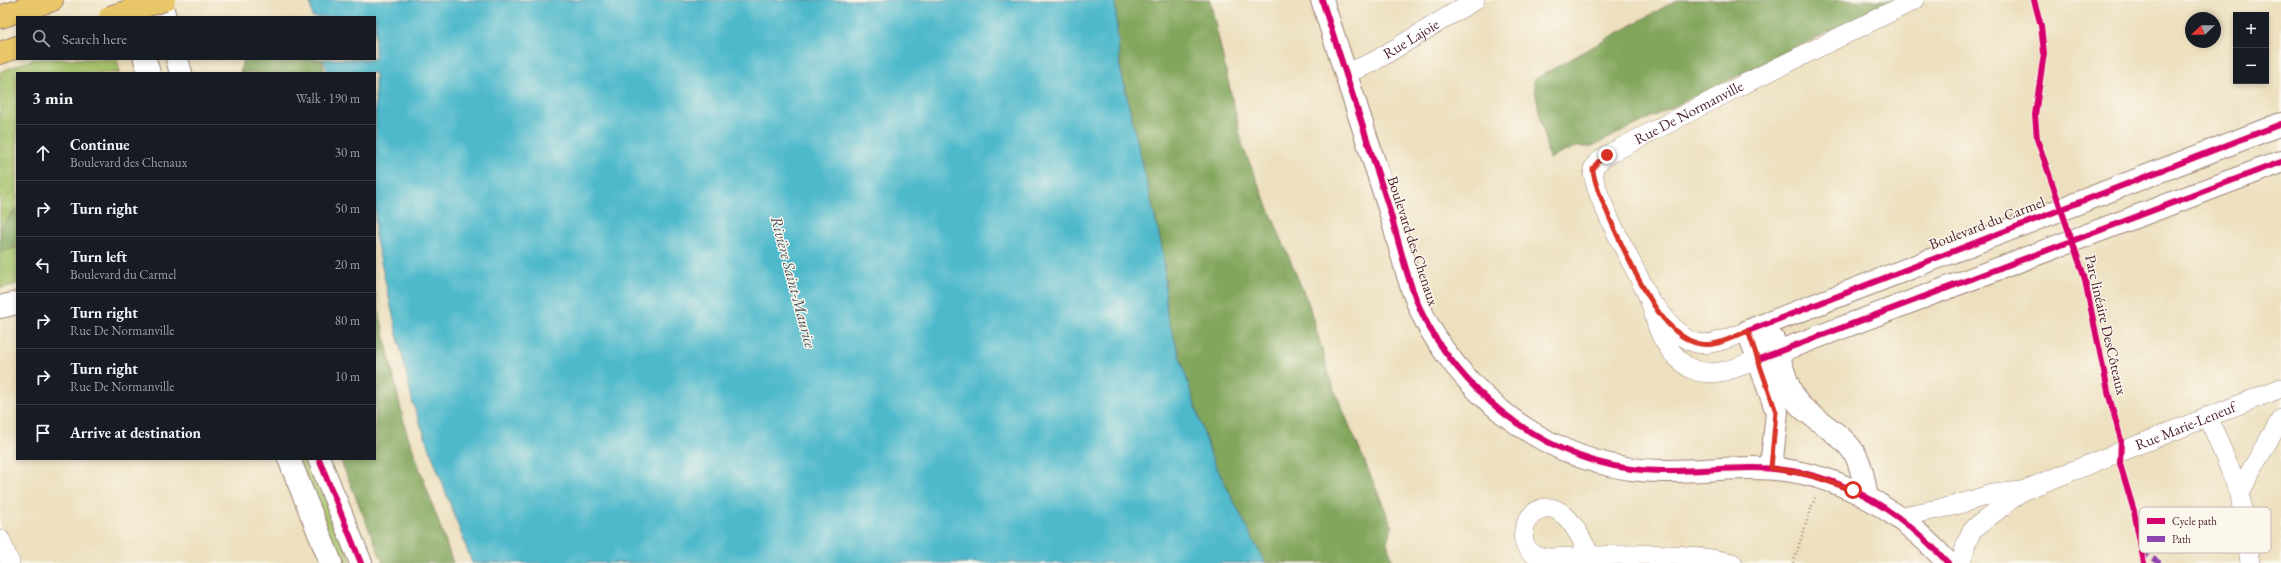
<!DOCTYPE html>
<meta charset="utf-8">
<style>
body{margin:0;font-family:"EB Garamond",serif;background:#20242c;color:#f1f3f6}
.controls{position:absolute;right:12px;top:12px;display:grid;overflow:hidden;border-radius:0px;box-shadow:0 2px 6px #0003}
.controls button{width:36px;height:36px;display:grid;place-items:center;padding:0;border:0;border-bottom:1px solid #363941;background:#171b24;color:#f1f3f6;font:20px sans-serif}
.compass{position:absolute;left:2185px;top:12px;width:36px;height:36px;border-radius:50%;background:#171b24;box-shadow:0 2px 6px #0003;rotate:248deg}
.stop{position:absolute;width:12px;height:12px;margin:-9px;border:3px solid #d93025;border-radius:50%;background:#fff}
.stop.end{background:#d93025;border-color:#fff;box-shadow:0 1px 4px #0008}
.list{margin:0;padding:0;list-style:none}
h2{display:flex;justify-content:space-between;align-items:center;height:52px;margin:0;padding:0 16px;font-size:17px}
h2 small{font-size:13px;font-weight:400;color:#9ea1a6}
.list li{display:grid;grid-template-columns:26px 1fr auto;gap:12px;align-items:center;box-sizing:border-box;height:56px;padding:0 16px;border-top:1px solid #363941}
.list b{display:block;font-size:15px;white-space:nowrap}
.list p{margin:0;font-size:13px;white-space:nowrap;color:#9ea1a6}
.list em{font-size:13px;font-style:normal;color:#9ea1a6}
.icon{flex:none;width:22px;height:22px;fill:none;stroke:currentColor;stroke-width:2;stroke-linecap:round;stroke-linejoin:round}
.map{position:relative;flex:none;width:2281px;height:563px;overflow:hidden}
.search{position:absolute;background:#171b24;box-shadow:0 2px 6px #0003;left:16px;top:16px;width:360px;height:44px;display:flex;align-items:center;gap:10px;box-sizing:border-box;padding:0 14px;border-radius:0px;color:#9ea1a6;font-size:15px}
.panel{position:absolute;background:#171b24;box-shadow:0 2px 6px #0003;left:16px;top:72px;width:360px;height:388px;border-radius:0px}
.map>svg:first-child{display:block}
.green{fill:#a3c068;stroke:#76704a}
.forest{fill:#82a65c;stroke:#666244}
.water{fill:#4fb9cc;stroke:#4c6c7c}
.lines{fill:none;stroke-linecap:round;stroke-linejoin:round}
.minor-casing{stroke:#9c8075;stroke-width:20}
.tertiary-casing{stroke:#9c8075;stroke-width:24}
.motorway-casing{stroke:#9c8075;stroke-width:24}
.path{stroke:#9c8075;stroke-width:2.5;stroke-dasharray:1 3;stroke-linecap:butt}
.minor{stroke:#fff;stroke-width:19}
.tertiary{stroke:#fff;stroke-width:22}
.motorway{stroke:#e9c769;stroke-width:22}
.motorway-bridge-casing{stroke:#9c8075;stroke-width:24;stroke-linecap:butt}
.motorway-bridge{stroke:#e9c769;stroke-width:22}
.quiet{stroke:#8e44ad;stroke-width:5;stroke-dasharray:10 5;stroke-linecap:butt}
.cycleway-casing{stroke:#fbf7ec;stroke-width:8}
.cycleway{stroke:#d6006c;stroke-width:6}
.route{stroke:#d93025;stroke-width:5}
.labels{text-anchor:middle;stroke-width:3;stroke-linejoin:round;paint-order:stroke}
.street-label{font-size:15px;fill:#4a1f2b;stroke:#fbf7ec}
.water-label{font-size:16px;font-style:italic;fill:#4c5563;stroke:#fbf7ec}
.key{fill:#fbf7ec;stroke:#c6b6b2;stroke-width:1}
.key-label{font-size:11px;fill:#4a1f2b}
</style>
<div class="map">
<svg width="2281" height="563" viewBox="0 0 2281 563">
<rect width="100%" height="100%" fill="#fbf7ec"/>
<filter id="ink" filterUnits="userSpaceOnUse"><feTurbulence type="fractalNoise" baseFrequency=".025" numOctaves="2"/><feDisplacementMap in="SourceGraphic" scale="8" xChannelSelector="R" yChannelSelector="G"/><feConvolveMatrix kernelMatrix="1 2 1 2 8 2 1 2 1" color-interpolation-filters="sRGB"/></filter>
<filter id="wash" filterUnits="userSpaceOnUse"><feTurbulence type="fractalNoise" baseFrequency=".012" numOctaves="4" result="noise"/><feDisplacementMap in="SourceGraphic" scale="16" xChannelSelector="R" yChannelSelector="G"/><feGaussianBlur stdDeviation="0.9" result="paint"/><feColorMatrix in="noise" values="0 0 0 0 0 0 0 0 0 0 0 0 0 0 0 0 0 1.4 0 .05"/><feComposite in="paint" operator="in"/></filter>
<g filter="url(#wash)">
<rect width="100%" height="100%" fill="#ede0bf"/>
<!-- green -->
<path class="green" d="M34,59h83l3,14h-103v135c-7,6 -10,14 -17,20v-156z
M17,247v37l-17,4v-36z
M297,459h13l42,104h-13z"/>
<!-- forest -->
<path class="forest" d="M1115,0h95l33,147 66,158 23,79 60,142 -5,16 6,21h-128l-54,-107 -44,-141 -4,-63 -43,-185z
M1677,0h218l-305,147h-15l-26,12 -16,-79z
M243,59h79l3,14h-85z
M17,208v39l-17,5v-24c7,-6 10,-14 17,-20z
M375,294l30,133 48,136h-70l-43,-104h35z"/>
<!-- water -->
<path class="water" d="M310,0h805l5,67 43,185 4,63 44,141 54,107h-793l-59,-159 -38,-168v-163h-47l-5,-14h52v-42h-63z"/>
</g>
<g filter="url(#ink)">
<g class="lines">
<!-- minor casing -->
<g class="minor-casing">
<g id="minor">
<path id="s1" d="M1345,74l28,-12 102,-62"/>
<path d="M1657,308c34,44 42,42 91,23"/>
<path id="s2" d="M1759,359c-21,8 -45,20 -67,10 -13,-6 -22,-18 -29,-30 -8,-13 -9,-29 -15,-43 -12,-27 -56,-102 -55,-127l4,-6 10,-8 127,-66 181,-89"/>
<path d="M2208,416l32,78 10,69"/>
<path d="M2240,494l10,-22 31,-53"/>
<path id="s3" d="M1898,517l55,-11 39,-12 30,-3 259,-103"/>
<path d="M0,539l10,24"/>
<path d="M1591,556c-8,-12 -15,-31 -27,-41 -33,-29 -63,39 -17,43 61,-2 125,-9 185,5"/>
<path d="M1961,563l5,-19 6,-14 50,-39"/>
</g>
</g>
<!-- tertiary casing -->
<g class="tertiary-casing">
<path id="tertiary" d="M160,0l5,17
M1322,0c22,70 45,139 67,208 13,44 21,90 46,129 50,78 134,134 228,134 43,1 85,-7 128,0 62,10 115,46 157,92
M145,59l4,14
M177,59l4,14
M0,307l17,-4
M1773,339c8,20 12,46 24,63 7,9 18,15 26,22 34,24 37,33 44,73
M1759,359l522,-197
M289,459l42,104
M319,459l42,104
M1771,468l6,-56 -29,-81 533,-207"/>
</g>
<!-- motorway casing -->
<g class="motorway-casing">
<path id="motorway" d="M0,17l52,-17
M0,53l17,-6"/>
</g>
<!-- path -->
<path class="path" d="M1793,563l22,-66"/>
<!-- minor -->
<use href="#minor" class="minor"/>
<!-- tertiary -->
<use href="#tertiary" class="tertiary"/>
<!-- motorway -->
<use href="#motorway" class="motorway"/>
<!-- motorway-bridge casing -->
<g class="motorway-bridge-casing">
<path id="motorway-bridge" d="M110,17l54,-17"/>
</g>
<!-- motorway-bridge -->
<use href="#motorway-bridge" class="motorway-bridge"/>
<!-- quiet -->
<path class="quiet" d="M2141,550l19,13"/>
<!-- cycleway casing -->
<g class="cycleway-casing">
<path id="cycleway" d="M1322,0c22,70 45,139 67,208 13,44 21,90 46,129 50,78 134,134 228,134 43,1 85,-7 128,0 62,10 115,46 157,92
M2034,0l7,26 3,27 -9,62 2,24 47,137 25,120 12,44 -1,24 14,47 10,52
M1748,331l533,-207
M1759,359l522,-197
M319,459l42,104"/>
</g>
<!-- cycleway -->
<use href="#cycleway" class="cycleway"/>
</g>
</g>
<g class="lines" filter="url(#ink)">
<!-- route -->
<path class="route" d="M1607,155l-10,8 -4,6c-1,17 44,110 56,128 10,18 27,40 47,46 17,6 37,-6 52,-12l28,81 -5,56 39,7 43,15"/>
</g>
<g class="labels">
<!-- street labels -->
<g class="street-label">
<text dy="5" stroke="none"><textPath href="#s1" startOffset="75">Rue Lajoie</textPath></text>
<text dy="5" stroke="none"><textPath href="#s2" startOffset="409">Rue De Normanville</textPath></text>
<text transform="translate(1987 223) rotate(-21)" y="5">Boulevard du Carmel</text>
<text transform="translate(1413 241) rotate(72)" y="5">Boulevard des Chenaux</text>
<text transform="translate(2106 325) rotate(77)" y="5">Parc linéaire DesCôteaux</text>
<text dy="5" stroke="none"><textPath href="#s3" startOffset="303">Rue Marie-Leneuf</textPath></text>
</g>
<!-- water labels -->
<g class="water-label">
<text transform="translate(794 282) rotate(75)" y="6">Rivière Saint-Maurice</text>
</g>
</g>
<!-- legend -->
<rect x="2139" y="507" width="132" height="46" rx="6" class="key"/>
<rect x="2147" y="518" width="18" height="6" fill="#d6006c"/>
<rect x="2147" y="536" width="18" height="6" fill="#8e44ad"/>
<g class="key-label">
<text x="2172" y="525">Cycle path</text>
<text x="2172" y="543">Path</text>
</g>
</svg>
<div class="controls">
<button>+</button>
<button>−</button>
</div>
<svg class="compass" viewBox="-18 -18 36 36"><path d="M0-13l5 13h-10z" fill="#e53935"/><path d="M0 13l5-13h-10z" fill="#9ea1a6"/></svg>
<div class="stop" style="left:1853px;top:490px"></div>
<div class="stop end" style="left:1607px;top:155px"></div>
<div class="search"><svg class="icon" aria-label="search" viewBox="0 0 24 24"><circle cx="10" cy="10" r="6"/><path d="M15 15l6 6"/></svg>Search here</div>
<section class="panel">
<h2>3 min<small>Walk · 190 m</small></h2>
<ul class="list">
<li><svg class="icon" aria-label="ahead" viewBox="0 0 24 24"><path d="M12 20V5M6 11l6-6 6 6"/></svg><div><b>Continue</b><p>Boulevard des Chenaux</p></div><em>30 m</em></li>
<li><svg class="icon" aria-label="right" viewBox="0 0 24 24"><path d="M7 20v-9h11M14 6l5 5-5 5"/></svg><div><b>Turn right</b></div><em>50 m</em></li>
<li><svg class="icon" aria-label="left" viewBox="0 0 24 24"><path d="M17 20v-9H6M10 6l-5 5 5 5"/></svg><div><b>Turn left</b><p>Boulevard du Carmel</p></div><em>20 m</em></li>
<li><svg class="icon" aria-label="right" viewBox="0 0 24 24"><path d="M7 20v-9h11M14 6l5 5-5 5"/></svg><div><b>Turn right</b><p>Rue De Normanville</p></div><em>80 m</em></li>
<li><svg class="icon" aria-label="right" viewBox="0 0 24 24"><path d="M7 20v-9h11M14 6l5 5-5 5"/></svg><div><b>Turn right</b><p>Rue De Normanville</p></div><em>10 m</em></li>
<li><svg class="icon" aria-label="arrive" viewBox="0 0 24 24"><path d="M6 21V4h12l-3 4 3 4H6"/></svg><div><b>Arrive at destination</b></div></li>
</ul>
</section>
</div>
